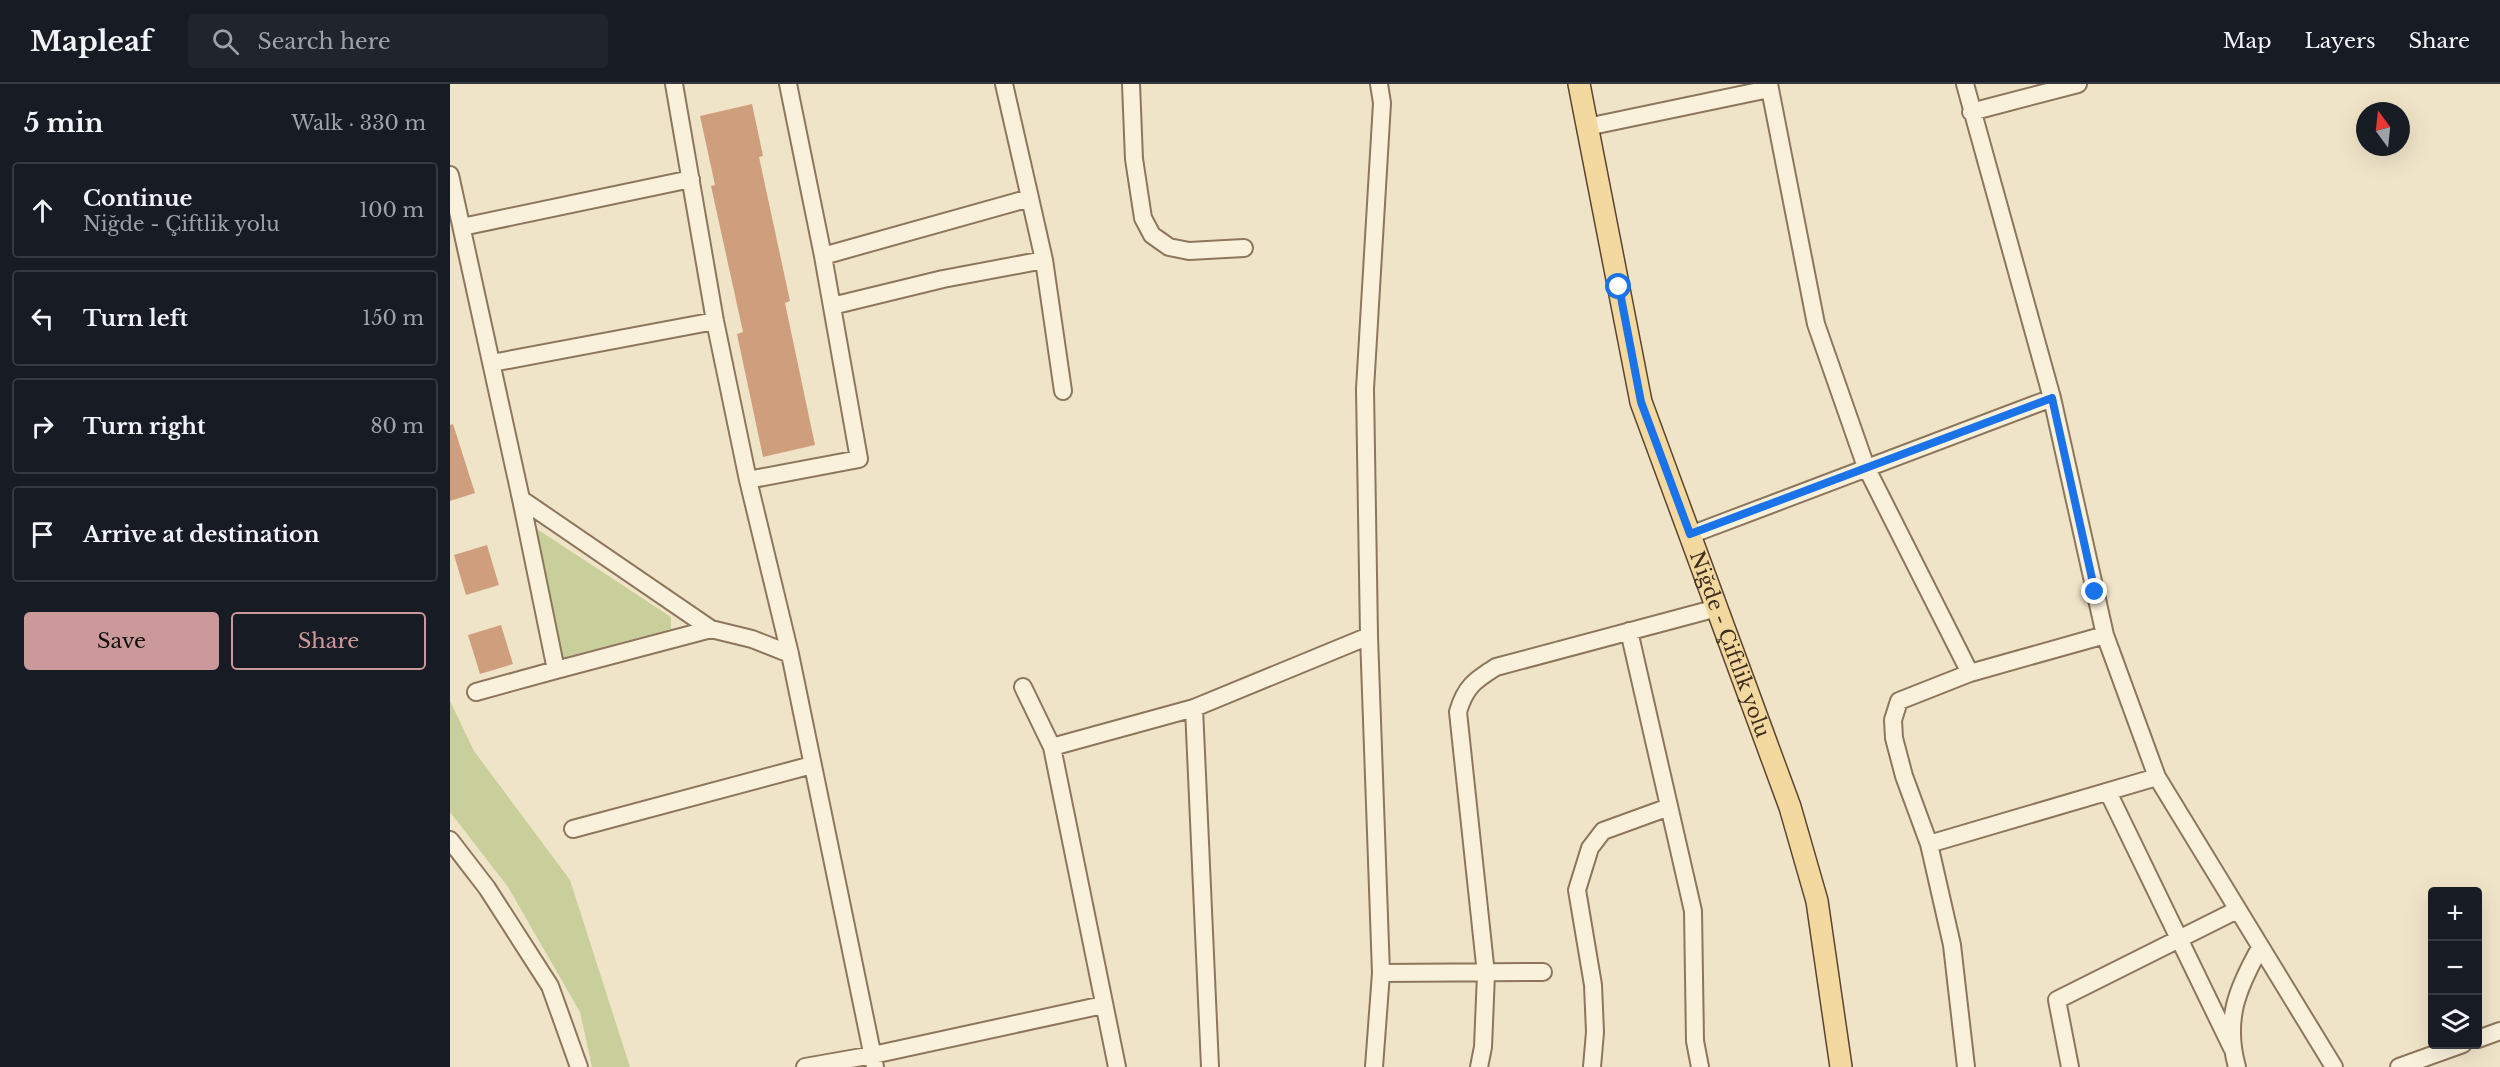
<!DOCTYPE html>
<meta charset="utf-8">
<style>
body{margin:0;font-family:"Libre Baskerville",serif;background:#20242c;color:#f1f3f6}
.controls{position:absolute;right:18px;bottom:18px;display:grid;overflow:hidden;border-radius:6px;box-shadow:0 6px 24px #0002}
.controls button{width:54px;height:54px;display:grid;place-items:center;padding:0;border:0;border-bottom:2px solid #363941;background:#171b24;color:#f1f3f6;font:30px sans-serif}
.compass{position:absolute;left:1906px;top:18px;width:54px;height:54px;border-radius:50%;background:#171b24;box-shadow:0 6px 24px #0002;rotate:345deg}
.stop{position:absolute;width:18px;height:18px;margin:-14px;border:4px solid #1a73e8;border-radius:50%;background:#fff}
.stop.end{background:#1a73e8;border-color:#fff;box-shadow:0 2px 6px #0008}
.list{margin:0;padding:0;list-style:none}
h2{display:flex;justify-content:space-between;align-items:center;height:78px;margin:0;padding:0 24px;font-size:26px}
h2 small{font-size:20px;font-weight:400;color:#9ea1a6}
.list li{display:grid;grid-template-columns:39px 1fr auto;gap:18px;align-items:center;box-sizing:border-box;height:96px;margin:0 12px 12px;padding:0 12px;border:2px solid #363941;border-radius:6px}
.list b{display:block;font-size:22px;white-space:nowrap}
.list p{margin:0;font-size:20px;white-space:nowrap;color:#9ea1a6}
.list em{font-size:20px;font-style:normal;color:#9ea1a6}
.actions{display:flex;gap:12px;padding:18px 24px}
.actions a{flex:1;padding:14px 0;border:2px solid #cc999b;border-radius:6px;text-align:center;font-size:21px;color:#cc999b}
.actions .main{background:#cc999b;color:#111}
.icon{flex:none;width:33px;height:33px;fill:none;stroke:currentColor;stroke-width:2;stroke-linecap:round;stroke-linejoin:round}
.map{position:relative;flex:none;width:2050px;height:983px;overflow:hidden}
header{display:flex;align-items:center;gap:36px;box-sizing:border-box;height:84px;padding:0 30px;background:#171b24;border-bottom:2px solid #363941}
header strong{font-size:28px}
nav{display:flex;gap:33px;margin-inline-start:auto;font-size:21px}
.search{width:420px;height:54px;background:#20242c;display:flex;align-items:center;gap:15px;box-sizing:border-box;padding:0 21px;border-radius:6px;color:#9ea1a6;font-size:22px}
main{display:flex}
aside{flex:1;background:#171b24}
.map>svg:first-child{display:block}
.green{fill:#c9cf9b}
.building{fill:#cf9f7d}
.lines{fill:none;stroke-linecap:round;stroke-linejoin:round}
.minor-casing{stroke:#8d765c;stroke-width:20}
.major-casing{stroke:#5b4430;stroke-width:24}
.minor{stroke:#faf1dc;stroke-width:16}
.major{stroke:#f3d9a0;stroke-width:21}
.route{stroke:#1a73e8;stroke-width:8}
.labels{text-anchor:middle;stroke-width:4.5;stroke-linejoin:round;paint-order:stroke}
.street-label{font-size:20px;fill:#3d2e20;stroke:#f7eed8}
</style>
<header>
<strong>Mapleaf</strong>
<div class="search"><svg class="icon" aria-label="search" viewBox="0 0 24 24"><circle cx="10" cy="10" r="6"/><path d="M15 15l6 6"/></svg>Search here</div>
<nav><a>Map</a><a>Layers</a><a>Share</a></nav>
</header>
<main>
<aside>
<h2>5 min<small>Walk · 330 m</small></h2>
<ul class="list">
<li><svg class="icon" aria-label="ahead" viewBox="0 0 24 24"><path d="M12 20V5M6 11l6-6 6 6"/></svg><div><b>Continue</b><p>Niğde - Çiftlik yolu</p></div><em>100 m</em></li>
<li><svg class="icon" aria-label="left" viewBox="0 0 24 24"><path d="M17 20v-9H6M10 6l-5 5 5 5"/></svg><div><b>Turn left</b></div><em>150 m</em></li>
<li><svg class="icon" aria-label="right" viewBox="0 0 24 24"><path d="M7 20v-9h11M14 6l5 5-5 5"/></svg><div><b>Turn right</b></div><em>80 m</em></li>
<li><svg class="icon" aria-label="arrive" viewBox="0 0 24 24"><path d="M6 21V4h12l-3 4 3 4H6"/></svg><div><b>Arrive at destination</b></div></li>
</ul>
<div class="actions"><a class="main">Save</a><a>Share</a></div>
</aside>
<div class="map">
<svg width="2050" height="983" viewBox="0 0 2050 983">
<rect width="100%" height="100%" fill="#f0e4c8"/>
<!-- green -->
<path class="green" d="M87,445l134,88v12l-109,29z
M0,617l24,50 96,129 60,187h-38l-12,-55 -72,-125 -58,-75z"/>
<!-- building -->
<path class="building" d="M302,20l11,52 -4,1 31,144 -5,2 30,142 -52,12 -26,-123 6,-2 -32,-146 4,-1 -15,-69z
M3,340l22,69 -25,8v-76z
M37,461l12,40 -33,10 -12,-40z
M51,541l12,39 -33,10 -12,-39z"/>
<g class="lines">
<!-- minor casing -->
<g class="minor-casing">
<path id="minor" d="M224,0l41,237 33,159 42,174 85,413
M338,0l35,172 207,-58 -26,-114
M681,0l3,75 9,59 9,17 17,12 20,4 55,-3
M1319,0l47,240 50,143 104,206
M1515,0l87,314 53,237 52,142 177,290
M1521,28l107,-28
M1137,43l182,-38
M0,91l71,324 190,130 41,10 38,15
M580,114l14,62 19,131
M12,143l229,-48
M382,222l111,-27 101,-19
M42,279l223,-42
M298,396l111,-21 -36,-203
M71,415l35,171 155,-41
M1240,451l362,-137
M1179,547l64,280 2,130 5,26
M573,603l29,60 142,-39 175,-72
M26,608l80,-22
M744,624l16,359
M602,663l65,320
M1658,708l124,256
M123,745l239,-64
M0,756l37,48 63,98 29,81
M1479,760l228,-67
M931,889l162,-1
M2028,955l22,-8
M355,983l68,-12 230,-50
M924,983l7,-94 -12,-337 -4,-247 17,-286 -3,-19
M1029,983l4,-20 3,-73 -28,-262c7,-25 17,-32 38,-45l221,-59
M1142,983l3,-35 -2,-47 -16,-95 13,-42 13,-17 66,-24
M1516,983l-14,-122 -23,-101 -25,-68 -10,-38 -1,-18 6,-19 71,-28 135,-38
M1620,983l-13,-67 180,-90
M1787,983c-13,-47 0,-78 23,-119
M1949,983l64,-23"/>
</g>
<!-- major casing -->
<g class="major-casing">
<g id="major">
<path id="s1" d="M1129,0l62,318 149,405 27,94 24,166"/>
</g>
</g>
<!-- minor -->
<use href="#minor" class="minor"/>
<!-- major -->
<use href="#major" class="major"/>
</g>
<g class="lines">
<!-- route -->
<path class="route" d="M1169,203l22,115 49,132 362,-136 43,194"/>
</g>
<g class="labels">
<!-- street labels -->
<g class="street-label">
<text dy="7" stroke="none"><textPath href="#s1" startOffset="582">Niğde - Çiftlik yolu</textPath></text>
</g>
</g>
</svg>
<div class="controls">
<button>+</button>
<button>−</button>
<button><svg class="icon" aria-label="layers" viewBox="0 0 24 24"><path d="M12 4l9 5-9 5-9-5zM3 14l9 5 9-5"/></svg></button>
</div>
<svg class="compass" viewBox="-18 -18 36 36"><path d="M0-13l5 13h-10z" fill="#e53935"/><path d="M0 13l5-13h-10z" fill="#9ea1a6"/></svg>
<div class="stop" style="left:1169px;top:203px"></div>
<div class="stop end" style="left:1645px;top:508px"></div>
</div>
</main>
